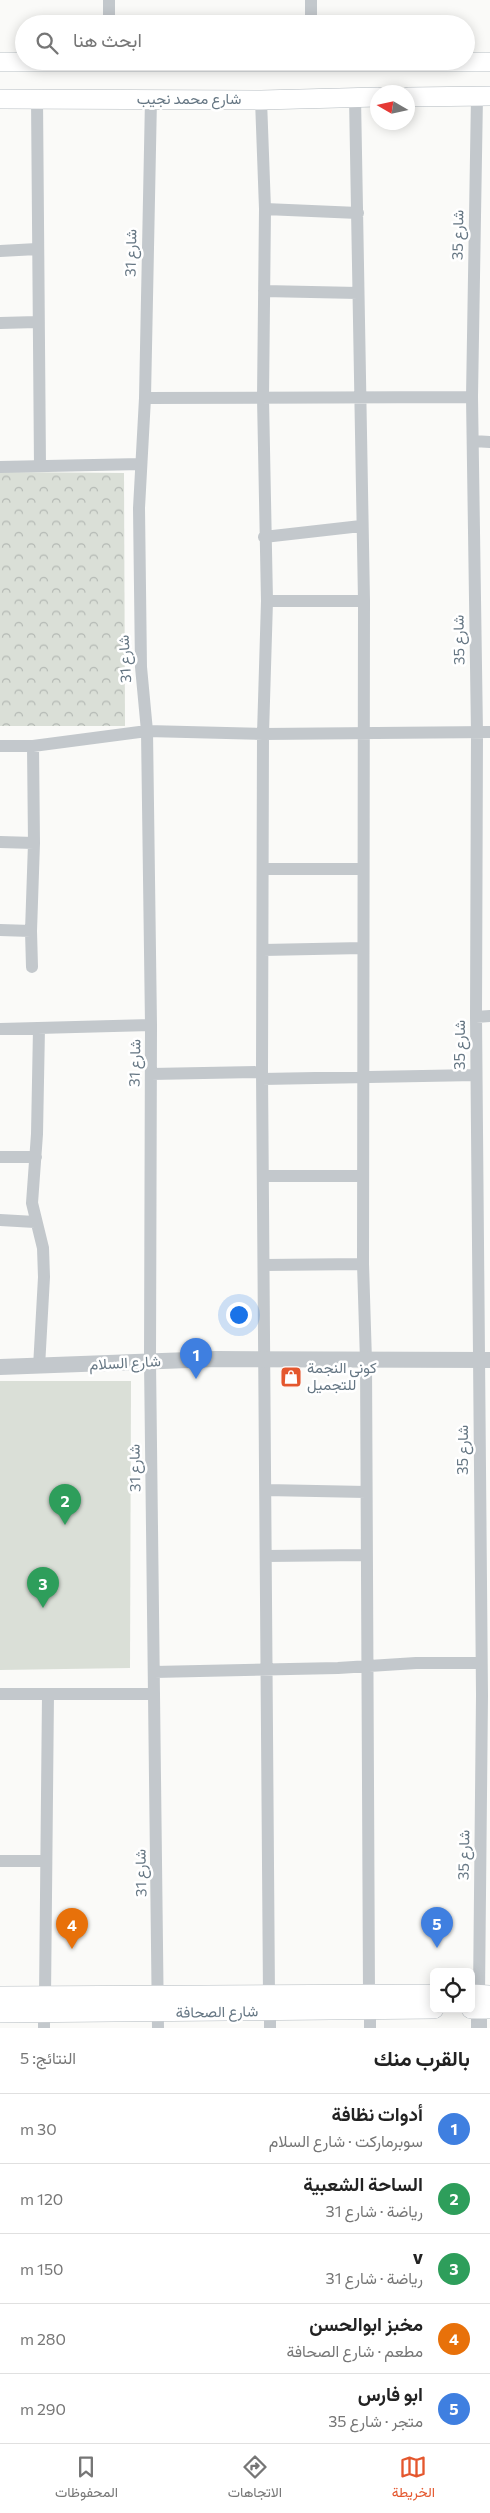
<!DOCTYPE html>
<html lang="ar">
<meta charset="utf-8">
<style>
body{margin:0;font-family:Commissioner,Vazirmatn,sans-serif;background:#f6f6f6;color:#222;direction:rtl}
.controls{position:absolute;right:15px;bottom:15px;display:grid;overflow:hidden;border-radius:8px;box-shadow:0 2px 12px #0003}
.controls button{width:45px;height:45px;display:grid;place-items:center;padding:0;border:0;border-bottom:1px solid #e0e0e0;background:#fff;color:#222;font:25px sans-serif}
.compass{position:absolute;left:370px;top:85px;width:45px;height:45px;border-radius:50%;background:#fff;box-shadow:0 2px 12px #0003;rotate:279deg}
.you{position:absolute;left:238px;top:1314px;width:18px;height:18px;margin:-12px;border:4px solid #fff;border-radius:50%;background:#1a73e8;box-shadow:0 0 0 8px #1a73e833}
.badge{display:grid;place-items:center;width:32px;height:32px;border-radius:50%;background:#e4572e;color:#fff;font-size:16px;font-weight:700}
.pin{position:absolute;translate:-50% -41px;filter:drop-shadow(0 1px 2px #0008)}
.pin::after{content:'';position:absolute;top:26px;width:18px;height:15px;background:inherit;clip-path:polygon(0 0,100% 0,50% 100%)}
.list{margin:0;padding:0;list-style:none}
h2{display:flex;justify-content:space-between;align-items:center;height:65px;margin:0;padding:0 20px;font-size:21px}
h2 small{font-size:16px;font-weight:400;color:#767676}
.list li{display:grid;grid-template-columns:32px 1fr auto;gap:15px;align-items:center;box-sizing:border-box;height:70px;padding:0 20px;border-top:1px solid #e0e0e0}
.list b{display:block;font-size:19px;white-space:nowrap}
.list p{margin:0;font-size:16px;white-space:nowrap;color:#767676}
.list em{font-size:16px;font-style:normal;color:#767676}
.icon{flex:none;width:28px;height:28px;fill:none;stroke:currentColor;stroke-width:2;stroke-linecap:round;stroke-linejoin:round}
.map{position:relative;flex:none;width:490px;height:2028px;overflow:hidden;direction:ltr}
.search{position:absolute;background:#fff;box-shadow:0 2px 12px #0003;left:15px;right:15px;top:15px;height:55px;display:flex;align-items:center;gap:12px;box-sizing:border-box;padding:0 18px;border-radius:28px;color:#767676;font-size:19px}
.sheet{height:415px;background:#fff}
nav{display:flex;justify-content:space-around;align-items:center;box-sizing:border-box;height:70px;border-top:1px solid #e0e0e0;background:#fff;font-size:14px;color:#767676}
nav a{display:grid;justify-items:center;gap:2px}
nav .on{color:#e4572e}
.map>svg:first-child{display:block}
.park{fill:url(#park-crowns)}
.pitch{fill:#dadfd7}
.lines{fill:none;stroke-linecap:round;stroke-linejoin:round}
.secondary-casing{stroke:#b3babf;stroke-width:20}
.minor{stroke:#c3c8cc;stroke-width:12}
.tertiary{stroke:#c3c8cc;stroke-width:16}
.secondary{stroke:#fff;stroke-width:19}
.labels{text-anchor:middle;stroke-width:5;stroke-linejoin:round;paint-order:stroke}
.street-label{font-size:15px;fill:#657683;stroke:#fff}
.poi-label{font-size:15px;fill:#657683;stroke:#fff;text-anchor:start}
</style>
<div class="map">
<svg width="490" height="2028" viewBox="0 0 490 2028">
<defs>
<pattern id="park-crowns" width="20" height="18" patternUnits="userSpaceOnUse" patternTransform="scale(1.25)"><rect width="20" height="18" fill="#dadfd7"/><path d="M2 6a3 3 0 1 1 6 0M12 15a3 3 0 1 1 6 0" fill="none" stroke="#b4b9b4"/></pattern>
</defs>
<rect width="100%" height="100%" fill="#fafaf8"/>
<!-- park -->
<path class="park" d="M0,472l124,1 1,253h-125z"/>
<!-- pitch -->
<path class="pitch" d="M0,1381h131l-1,287 -130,2z"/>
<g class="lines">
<!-- secondary casing -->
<g class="secondary-casing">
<path id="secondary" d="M0,62h490
M408,97l82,-1
M0,99l261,1 117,-3
M471,1994l19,1
M0,1996l434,-2
M471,2009h19
M0,2013l434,-4"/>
</g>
<!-- minor -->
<path class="minor" d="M109,0v24
M311,0v24
M477,96l-5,301 5,336 -1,284 6,678 -3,299
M355,97l9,504 -1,663 3,97 3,633
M37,98l3,368
M151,99l-6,299 -6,110 2,159 6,64 4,294 -1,336 8,667
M261,100l4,109 -2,189 4,203 -4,133 -1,338 7,924
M265,209l93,4
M0,251l37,-2
M264,291l94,2
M0,323l37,-1
M145,398l327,-1
M473,441l17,1
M0,467l141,-3
M264,537l97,-11
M267,601h97
M0,746h33l114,-15 116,3 227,-2
M0,842l34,1
M263,869h99
M0,930l31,1
M263,950l100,-2
M32,967l-1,-36 3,-88 -1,-97
M476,1017l14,-1
M39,1028l-2,106 -5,69 11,45 1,29 -5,90
M0,1029l151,-4
M151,1074l111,-2
M262,1079l214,-4
M0,1157h36
M264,1176h99
M0,1220l35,2
M265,1265l98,-1
M266,1490l100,2
M266,1556l100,-1
M154,1672l184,-4 78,-5h65
M0,1694h154
M0,1861h45
M45,1997l3,-303
M370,2009v19
M44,2028v-15
M270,2028v-17"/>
<!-- tertiary -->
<path class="tertiary" d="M0,1367l216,-8 274,1
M479,1997v31"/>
<!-- secondary -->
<use href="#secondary" class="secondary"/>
</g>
<!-- icons -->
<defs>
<g id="shop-square" transform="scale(1.125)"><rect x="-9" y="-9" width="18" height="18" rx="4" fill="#e4572e" stroke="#fff"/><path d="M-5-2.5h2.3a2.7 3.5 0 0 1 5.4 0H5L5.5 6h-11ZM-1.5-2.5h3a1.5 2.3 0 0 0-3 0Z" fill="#fff"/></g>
</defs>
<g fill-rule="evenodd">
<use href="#shop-square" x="291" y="1377"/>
</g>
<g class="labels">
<!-- street labels -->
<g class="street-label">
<text x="189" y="104">شارع محمد نجيب</text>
<text transform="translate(458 235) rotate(-89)" y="5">شارع 35</text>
<text transform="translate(131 253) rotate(-89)" y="5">شارع 31</text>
<text transform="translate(459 640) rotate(-91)" y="5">شارع 35</text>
<text transform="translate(125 659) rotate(-93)" y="5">شارع 31</text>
<text transform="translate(460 1045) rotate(-90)" y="5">شارع 35</text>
<text transform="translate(135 1063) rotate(-89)" y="5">شارع 31</text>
<text transform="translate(125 1363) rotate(-3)" y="5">شارع السلام</text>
<text transform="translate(463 1450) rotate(-90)" y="5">شارع 35</text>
<text transform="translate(135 1468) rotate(-91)" y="5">شارع 31</text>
<text transform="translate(464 1855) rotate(-89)" y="5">شارع 35</text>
<text transform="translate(141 1873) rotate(-91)" y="5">شارع 31</text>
<text transform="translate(217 2012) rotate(-1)" y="5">شارع الصحافة</text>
</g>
<!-- poi labels -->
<g class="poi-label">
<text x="307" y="1373">كوني النجمة<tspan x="307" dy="17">للتجميل</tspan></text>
</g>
</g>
</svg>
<div class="controls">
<button><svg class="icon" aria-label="locate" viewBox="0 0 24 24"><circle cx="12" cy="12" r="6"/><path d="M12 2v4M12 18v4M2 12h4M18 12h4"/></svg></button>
</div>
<svg class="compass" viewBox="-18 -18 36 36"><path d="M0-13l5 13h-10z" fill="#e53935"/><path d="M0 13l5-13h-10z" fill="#767676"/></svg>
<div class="you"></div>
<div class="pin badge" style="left:196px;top:1379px;background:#3f7fe0">1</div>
<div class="pin badge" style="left:65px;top:1525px;background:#2e9e5b">2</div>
<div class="pin badge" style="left:43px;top:1608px;background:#2e9e5b">3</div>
<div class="pin badge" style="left:72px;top:1949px;background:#e8710a">4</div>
<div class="pin badge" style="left:437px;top:1948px;background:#3f7fe0">5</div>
<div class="search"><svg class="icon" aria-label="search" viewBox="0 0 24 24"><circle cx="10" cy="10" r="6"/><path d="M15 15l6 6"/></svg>ابحث هنا</div>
</div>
<section class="sheet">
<h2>بالقرب منك<small>النتائج: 5</small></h2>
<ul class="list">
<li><span class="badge" style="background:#3f7fe0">1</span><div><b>أدوات نظافة</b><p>سوبرماركت · شارع السلام</p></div><em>30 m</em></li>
<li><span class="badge" style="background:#2e9e5b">2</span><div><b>الساحة الشعبية</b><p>رياضة · شارع 31</p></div><em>120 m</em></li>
<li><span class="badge" style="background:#2e9e5b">3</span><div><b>v</b><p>رياضة · شارع 31</p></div><em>150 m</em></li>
<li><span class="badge" style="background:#e8710a">4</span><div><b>مخبز ابوالحسن</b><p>مطعم · شارع الصحافة</p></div><em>280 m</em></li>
<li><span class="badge" style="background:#3f7fe0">5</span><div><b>ابو فارس</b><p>متجر · شارع 35</p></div><em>290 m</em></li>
</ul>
</section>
<nav>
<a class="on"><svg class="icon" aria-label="map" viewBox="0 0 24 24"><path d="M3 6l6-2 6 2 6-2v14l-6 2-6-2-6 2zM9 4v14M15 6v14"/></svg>الخريطة</a>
<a><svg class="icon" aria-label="directions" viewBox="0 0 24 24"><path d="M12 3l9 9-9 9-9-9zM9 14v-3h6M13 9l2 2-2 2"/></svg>الاتجاهات</a>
<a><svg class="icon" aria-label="saved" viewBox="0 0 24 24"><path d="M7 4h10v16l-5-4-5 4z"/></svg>المحفوظات</a>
</nav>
